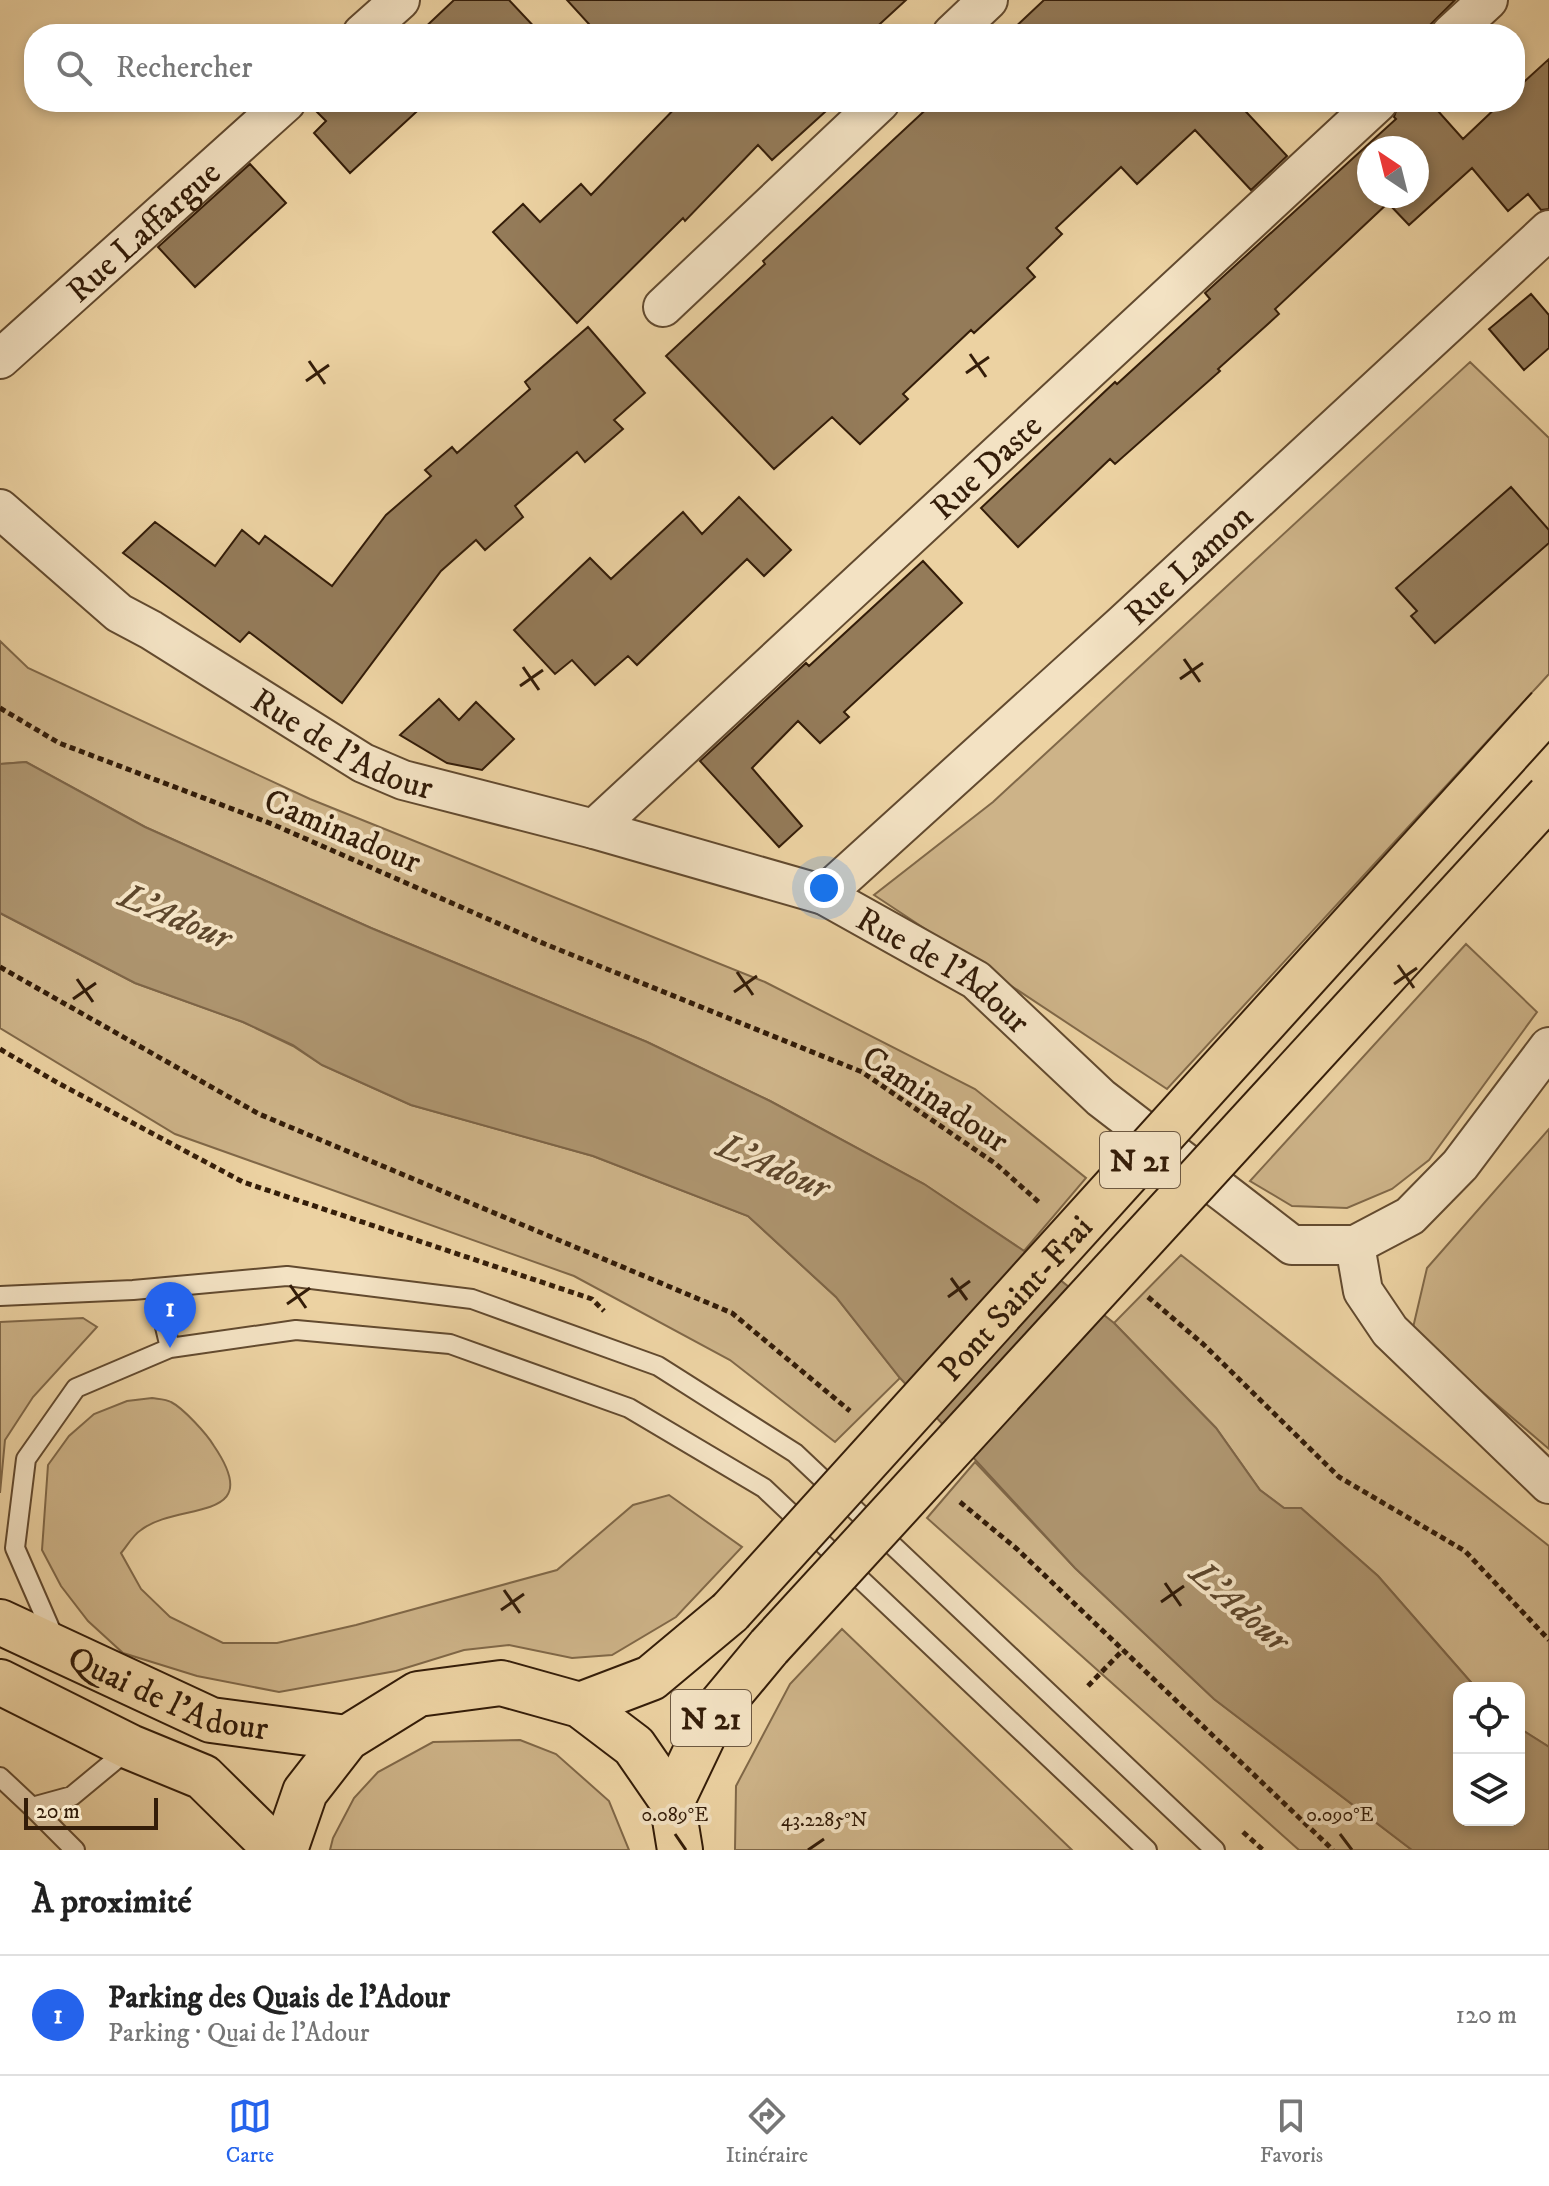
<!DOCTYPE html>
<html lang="fr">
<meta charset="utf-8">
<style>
body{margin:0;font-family:"IM FELL DW Pica",serif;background:#f6f6f6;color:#222}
.controls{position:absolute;right:24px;bottom:24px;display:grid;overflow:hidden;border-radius:16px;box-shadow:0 4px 12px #0003}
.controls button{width:72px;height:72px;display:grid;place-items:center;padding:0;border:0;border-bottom:2px solid #e0e0e0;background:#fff;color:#222;font:40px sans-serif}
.compass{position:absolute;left:1357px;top:136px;width:72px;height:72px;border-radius:50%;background:#fff;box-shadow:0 4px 12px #0003;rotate:325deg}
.scale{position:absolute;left:24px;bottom:20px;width:134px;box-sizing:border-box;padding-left:8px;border:4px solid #341d09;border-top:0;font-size:22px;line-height:28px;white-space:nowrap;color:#341d09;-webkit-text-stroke:6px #f3e2c3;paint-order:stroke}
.you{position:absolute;left:824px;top:888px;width:28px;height:28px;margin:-20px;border:6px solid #fff;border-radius:50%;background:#1a73e8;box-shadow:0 0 0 12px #1a73e833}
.badge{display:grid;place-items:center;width:52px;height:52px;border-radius:50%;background:#2563eb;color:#fff;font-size:26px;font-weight:700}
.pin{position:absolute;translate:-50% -66px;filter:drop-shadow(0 2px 4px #0008)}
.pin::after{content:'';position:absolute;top:42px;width:28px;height:24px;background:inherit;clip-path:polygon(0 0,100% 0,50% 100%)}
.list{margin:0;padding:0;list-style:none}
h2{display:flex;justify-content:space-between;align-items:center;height:104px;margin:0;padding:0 32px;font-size:34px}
h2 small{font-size:26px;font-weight:400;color:#767676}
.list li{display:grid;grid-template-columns:52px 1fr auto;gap:24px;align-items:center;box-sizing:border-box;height:120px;padding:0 32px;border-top:2px solid #e0e0e0}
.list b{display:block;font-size:30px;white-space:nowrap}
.list p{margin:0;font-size:26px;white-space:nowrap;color:#767676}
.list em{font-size:26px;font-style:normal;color:#767676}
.icon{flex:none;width:44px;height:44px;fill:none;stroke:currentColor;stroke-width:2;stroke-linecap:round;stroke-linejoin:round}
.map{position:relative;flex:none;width:1549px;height:1850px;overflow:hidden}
.search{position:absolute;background:#fff;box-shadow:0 4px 12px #0003;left:24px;right:24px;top:24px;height:88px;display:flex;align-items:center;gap:20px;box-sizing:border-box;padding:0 28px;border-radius:32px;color:#767676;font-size:30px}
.sheet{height:224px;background:#fff}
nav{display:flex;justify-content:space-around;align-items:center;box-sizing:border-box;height:112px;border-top:2px solid #e0e0e0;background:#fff;font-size:22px;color:#767676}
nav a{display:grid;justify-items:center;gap:4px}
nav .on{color:#2563eb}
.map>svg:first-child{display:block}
.green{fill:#cdb388;stroke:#806848;stroke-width:2}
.water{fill:#ad946e;stroke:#7d6446;stroke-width:2}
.building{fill:#947b59;stroke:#341d09;stroke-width:2;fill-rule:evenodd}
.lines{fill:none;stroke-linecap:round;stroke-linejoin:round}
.service-casing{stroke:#624a2f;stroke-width:22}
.minor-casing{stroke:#624a2f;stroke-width:42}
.primary-casing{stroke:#341d09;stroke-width:48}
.path{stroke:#341d09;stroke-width:5;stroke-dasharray:6 4;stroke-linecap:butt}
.service{stroke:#f3e2c3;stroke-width:18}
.minor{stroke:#f3e2c3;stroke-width:38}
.primary{stroke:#ecd2a2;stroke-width:44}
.primary-bridge-casing{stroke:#341d09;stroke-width:48;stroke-linecap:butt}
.primary-bridge{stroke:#ecd2a2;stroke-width:44}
.ticks{fill:none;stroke:#341d09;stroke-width:3}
.labels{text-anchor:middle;stroke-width:8;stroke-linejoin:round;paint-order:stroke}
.shield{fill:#f3e2c3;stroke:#6d5841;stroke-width:2}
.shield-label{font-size:32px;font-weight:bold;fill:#341d09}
.street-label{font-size:34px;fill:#341d09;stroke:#f3e2c3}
.water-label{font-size:36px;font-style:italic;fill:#5e472c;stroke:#f3e2c3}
.ticks-label{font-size:20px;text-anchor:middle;fill:#341d09;stroke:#f3e2c3;stroke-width:8;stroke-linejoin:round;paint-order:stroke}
</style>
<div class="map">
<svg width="1549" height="1850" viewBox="0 0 1549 1850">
<rect width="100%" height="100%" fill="#ecd2a2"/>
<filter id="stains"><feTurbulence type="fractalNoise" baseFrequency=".0025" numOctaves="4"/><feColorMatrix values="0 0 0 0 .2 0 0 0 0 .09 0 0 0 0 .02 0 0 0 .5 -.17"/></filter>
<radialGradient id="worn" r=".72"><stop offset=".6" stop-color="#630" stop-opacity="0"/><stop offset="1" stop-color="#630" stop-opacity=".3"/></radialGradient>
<!-- green -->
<path class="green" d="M1470,362l79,76v236l-382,415 -293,-194 119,-93z
M0,641l28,27 282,131 455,183 210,107 111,89 -62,73 -100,-67 -154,-83 -123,-59 -276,-114 -226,-101 -119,-65 -26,2z
M0,913l135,70 108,39 50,24 29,19 89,40 182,51 155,60 88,81 64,81 -65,64 -105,-82 -156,-84 -399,-142 -175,-106z
M1466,944l71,68 -108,148 -37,29 -45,19 -55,-2 -42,-25z
M1549,1129v320l-137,-117 15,-64z
M1181,1255l368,291v201l-30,-19v-40h-43l-98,-112 -77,-68h-17l-24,-18 -44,-62 -102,-105z
M83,1318l14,9 -64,70 -28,43 -5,53v-171z
M152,1398c6,1 14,1 19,4 12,6 36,32 43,44 53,78 -36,55 -73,84 -8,5 -14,16 -20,23l20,36 29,28 53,26h54l79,-18 201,-55 76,-65 36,-10 73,52 -66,70 -64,38 -40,3 -63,-13 -45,5 -68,21 -117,21 -82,-16 -74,-23 -35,-32 -27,-35 -19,-36 6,-85 21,-29 25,-22 33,-13z
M975,1462l100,106 139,131 198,151h-113l-372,-332z
M842,1629l230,221h-337l1,-64 54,-102z
M520,1740l36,14 53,47 20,49h-299l3,-12 21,-40 24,-26 55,-30z"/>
<!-- water -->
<path class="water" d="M26,762l119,65 226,101 276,114 123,59 154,83 100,67 90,72 102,105 44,62 24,18h17l77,68 98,112h-17v132h60v-92l30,19v103h-137l-198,-151 -139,-131 -175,-190 -64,-81 -88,-81 -155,-60 -182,-51 -89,-40 -29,-20 -50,-23 -108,-39 -135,-70v-149z"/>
<!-- building -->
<path class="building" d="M454,0h55l32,34h-123z
M567,0h339l-37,34h-271z
M1044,0h411l-34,34h-413z
M1549,59v150l-8,1 -13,-16 -20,17 -36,-43 -63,57 -21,-22 -113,106 4,5 -61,55 2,2 -105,93 -5,-5 -92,88 -37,-39 134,-126 2,2 93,-85 -5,-6 191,-174 -2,-2 5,-15h31l33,37 39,-37h13v-12zM1369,148h48v48h-48z
M307,102h120l-77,71 -36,-40 12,-12z
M681,102h155l-64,58 -14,-15 -73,76 -2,-3 -106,105 -84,-91 30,-28 17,18 41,-38 10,11z
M934,102h303l50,54 -36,34 -56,-60 -58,54 -16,-17 -65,61 6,6 -35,34 8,9 -61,56 -3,-3 -68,64 5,5 -48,45 -28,-27 -58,52 -108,-113 99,-92 -2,-3z
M250,164l36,39 -91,84 -37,-40z
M1531,294l18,21v33l-25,22 -35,-41z
M588,327l57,66 -31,27 9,9 -38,33 -8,-10 -62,54 8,11 -38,33 -9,-10 -35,31 -99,132 -93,-71 -9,10 -117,-89 32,-31 60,44 27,-36 17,14 6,-8 67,50 54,-71 45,-39 -6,-6 27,-23 5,6 73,-64 -5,-7z
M1511,487l38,43v13l-114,100 -24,-27 6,-5 -21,-23z
M739,497l52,53 -27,26 -17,-17 -110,106 -9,-9 -33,29 -23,-25 -17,14 -41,-44 76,-72 21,21 72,-67 19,22z
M923,561l39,42 -118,109 5,5 -29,26 -22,-22 -46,47 50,58 -23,21 -79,-86 106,-98 3,3z
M439,699l20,21 17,-18 38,37 -32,31 -35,-7 -47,-28z"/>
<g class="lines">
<!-- service casing -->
<g class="service-casing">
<path id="service" d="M156,1289l14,59
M0,1296l133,-6 154,-14 185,23 186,67 137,87 420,397
M56,1642l-41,-94 11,-89 50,-71 94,-40 126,-18 154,14 179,64 135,80 383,362
M0,1777l32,30 40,-11 58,-48
M32,1807l43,43"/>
</g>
<!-- minor casing -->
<g class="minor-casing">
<g id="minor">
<path d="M362,34l38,-34"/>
<path d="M952,34l36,-34"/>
<path d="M1451,34l37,-34"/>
<path d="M663,307l217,-205"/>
<path id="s1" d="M0,359l286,-257"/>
<path id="s2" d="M0,509l119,104 32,17 212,133 40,17 191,49 230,66 152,85 125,118 191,147h63l55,-29 50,-51 89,-118"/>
<path id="s3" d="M594,829l784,-727"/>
<path id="s4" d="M824,895l299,-271 426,-394"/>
<path d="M1355,1245l8,46 27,40 159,153"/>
</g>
</g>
<!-- primary casing -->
<g class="primary-casing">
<g id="primary">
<path id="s5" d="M0,1622l211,98 136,18"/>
<path d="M0,1682l130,65 73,30 74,73"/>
<path d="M580,1705l71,-27 79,-66"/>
<path d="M672,1801l42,-88 55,-66"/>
<path d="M285,1850l20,-58 42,-54 71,-44 83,-11 79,22 54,41 38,55 8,49"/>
</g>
</g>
<!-- path -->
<path class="path" d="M0,708l59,35 213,81 273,120 317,128 134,92 45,40
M0,967l259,147 473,199 118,98
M0,1049l58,34 185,99 349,117 12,12
M1148,1297l55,47 136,133 126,74 84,89
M960,1502l57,47 316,301
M1088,1686l35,-36
M1243,1832l20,18"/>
<!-- service -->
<use href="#service" class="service"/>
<!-- minor -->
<use href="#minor" class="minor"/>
<!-- primary -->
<use href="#primary" class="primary"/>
<!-- primary-bridge casing -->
<g class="primary-bridge-casing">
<g id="primary-bridge">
<path id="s6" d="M730,1612l819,-904"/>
<path d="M769,1647l780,-851"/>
</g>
</g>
<!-- primary-bridge -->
<use href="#primary-bridge" class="primary-bridge"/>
</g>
<!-- ticks -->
<path class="ticks" d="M970,354l16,23M309,361l16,23M966,373l23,-16M306,381l23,-16M1184,659l16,23M523,667l16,23M1180,679l23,-16M520,686l23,-16M1398,965l16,23M737,972l16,23M77,979l16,23M1394,984l23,-16M734,992l23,-16M73,999l23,-16M951,1278l16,22M290,1285l16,23M948,1297l22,-16M287,1304l23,-16M1165,1583l16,23M504,1590l16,23M1161,1602l23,-16M501,1610l23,-16M675,1834l11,16M1340,1834l12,16M808,1850l16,-11"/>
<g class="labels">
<!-- shield labels -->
<g class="shield">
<rect x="1100" y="1132" width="80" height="56" rx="6"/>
<rect x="671" y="1690" width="80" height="56" rx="6"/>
</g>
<g class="shield-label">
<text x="1140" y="1171">N 21</text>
<text x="711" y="1729">N 21</text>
</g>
<!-- street labels -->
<g class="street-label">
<text dy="12" stroke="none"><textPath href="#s1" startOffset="192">Rue Laffargue</textPath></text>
<text dy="12" stroke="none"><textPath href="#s3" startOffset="534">Rue Daste</textPath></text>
<text dy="12" stroke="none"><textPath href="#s4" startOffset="492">Rue Lamon</textPath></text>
<text dy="12" stroke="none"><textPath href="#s2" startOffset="418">Rue de l'Adour</textPath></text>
<text transform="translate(343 830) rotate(23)" y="12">Caminadour</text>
<text dy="12" stroke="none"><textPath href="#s2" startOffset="1066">Rue de l'Adour</textPath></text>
<text transform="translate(936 1098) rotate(33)" y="12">Caminadour</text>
<text dy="12" stroke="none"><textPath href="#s6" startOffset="424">Pont Saint-Frai</textPath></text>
<text dy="12" stroke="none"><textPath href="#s5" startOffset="184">Quai de l'Adour</textPath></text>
</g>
<!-- water labels -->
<g class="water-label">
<text transform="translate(176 915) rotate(23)" y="13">L'Adour</text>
<text transform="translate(774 1165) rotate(23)" y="13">L'Adour</text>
<text transform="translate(1241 1605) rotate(41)" y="13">L'Adour</text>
</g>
</g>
<g class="ticks-label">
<text x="675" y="1821">0.089°E</text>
<text x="1340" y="1821">0.090°E</text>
<text x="824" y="1826">43.2285°N</text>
</g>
<rect width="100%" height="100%" filter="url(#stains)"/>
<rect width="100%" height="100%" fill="url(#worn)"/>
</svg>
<div class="controls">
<button><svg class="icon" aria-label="locate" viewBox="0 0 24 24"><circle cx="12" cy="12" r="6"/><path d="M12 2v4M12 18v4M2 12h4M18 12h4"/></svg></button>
<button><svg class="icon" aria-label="layers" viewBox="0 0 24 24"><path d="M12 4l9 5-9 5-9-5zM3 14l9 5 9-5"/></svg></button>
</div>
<svg class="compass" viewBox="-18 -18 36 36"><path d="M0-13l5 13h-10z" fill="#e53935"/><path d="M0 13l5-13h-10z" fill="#767676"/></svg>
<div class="scale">20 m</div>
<div class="you"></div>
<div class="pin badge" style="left:170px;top:1348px">1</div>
<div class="search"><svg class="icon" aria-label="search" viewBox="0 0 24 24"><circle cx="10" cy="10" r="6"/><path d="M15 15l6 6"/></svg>Rechercher</div>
</div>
<section class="sheet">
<h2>À proximité<small></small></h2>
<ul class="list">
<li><span class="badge">1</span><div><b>Parking des Quais de l'Adour</b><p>Parking · Quai de l'Adour</p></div><em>120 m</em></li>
</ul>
</section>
<nav>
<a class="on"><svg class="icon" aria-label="map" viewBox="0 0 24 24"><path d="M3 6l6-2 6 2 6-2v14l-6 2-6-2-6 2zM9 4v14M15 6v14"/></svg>Carte</a>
<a><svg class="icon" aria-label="directions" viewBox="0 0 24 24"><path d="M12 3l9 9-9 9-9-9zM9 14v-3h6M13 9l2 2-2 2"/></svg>Itinéraire</a>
<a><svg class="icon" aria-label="saved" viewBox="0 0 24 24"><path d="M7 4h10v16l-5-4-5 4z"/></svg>Favoris</a>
</nav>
